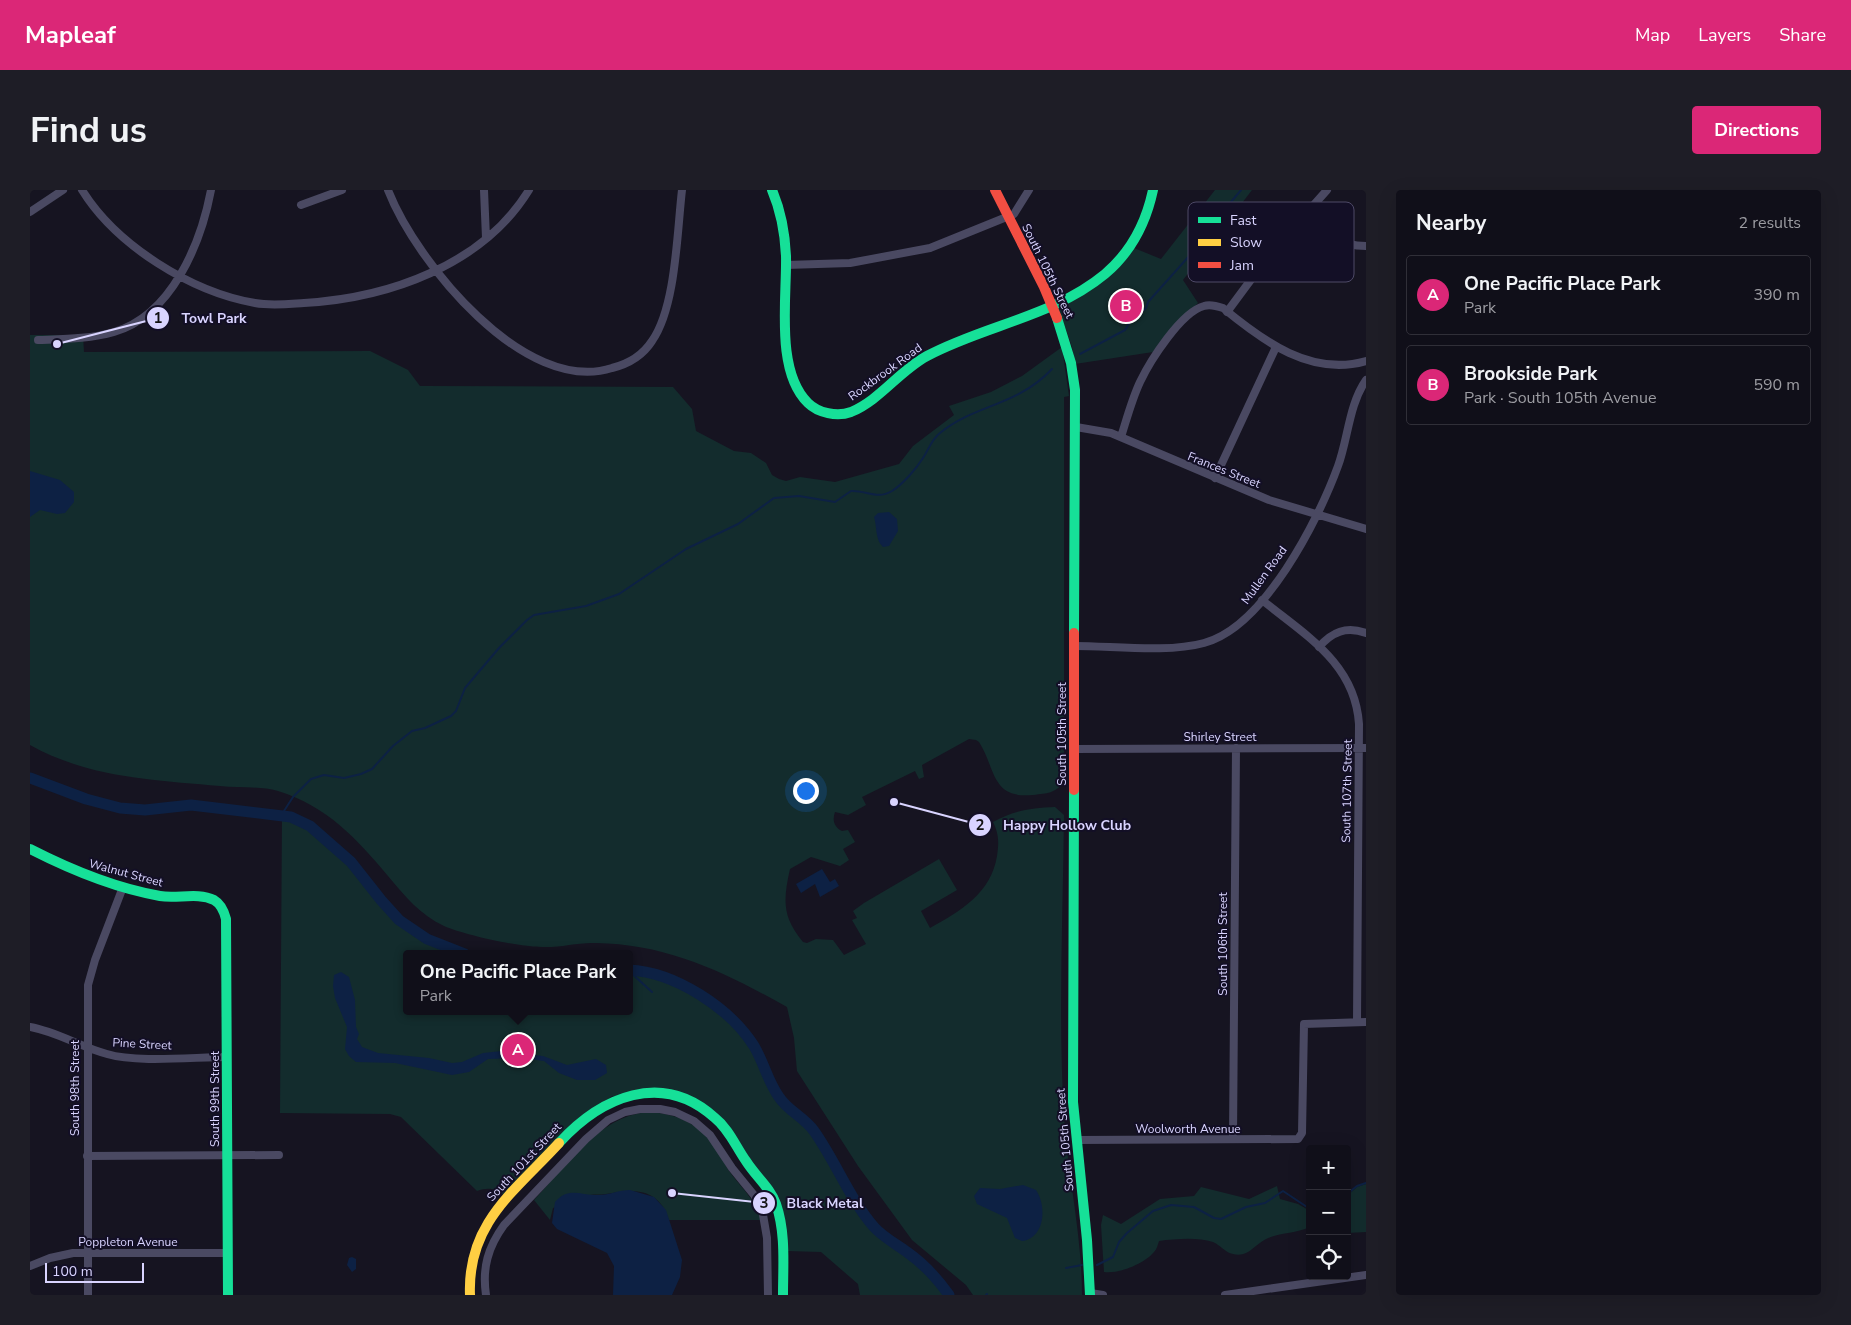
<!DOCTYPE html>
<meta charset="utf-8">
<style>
body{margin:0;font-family:"Nunito Sans",sans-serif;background:#1e1d26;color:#f1f3f6}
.controls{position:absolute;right:15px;bottom:15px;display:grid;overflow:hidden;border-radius:5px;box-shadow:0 5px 20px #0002}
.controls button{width:45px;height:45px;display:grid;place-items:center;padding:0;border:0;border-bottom:1px solid #302f38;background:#100f19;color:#f1f3f6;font:25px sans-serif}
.scale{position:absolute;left:15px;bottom:12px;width:99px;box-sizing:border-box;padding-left:5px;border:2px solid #d9d4ff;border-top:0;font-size:14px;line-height:18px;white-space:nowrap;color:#d9d4ff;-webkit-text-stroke:4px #130f26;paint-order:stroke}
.you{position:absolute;left:775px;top:600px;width:18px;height:18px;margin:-12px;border:4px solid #fff;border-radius:50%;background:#1a73e8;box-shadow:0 0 0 8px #1a73e833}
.badge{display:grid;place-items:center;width:32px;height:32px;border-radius:50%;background:#db2777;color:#fff;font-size:16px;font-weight:700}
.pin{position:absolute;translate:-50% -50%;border:2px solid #fff;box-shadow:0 1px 5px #0006}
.popup{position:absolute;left:373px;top:760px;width:230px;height:65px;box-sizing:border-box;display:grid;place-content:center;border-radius:5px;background:#100f19;filter:drop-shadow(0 1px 4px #0005);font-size:16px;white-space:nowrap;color:#9c9ca2}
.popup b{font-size:19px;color:#f1f3f6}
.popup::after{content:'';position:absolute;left:50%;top:100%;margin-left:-10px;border:10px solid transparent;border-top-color:#100f19}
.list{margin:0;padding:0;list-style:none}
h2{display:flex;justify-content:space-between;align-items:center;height:65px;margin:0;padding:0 20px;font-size:21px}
h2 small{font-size:16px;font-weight:400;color:#9c9ca2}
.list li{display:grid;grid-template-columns:32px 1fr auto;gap:15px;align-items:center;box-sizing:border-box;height:80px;margin:0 10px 10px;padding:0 10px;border:1px solid #302f38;border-radius:5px}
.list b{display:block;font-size:19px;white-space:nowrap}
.list p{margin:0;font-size:16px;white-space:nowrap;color:#9c9ca2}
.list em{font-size:16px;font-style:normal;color:#9c9ca2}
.icon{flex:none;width:28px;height:28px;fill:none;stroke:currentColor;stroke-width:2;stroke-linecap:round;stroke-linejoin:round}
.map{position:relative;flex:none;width:1336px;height:1105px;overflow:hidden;border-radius:5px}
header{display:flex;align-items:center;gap:30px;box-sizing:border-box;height:70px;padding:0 25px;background:#db2777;color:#fff}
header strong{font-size:24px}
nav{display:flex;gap:28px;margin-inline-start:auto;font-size:18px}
.intro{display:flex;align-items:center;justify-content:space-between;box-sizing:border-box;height:120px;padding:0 30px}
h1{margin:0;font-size:35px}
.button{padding:12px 22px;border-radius:5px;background:#db2777;color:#fff;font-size:18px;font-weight:700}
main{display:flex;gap:30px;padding:0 30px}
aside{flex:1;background:#100f19;border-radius:5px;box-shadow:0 5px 20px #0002}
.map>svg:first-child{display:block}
.green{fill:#132c2d}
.water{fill:#0d2144}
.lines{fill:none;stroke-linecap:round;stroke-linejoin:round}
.stream{stroke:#0d2144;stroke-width:2}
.river{stroke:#0d2144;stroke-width:11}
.street{stroke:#4a4962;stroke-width:8}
.fast{stroke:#16e098;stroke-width:10}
.slow{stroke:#ffcf43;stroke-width:10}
.jam{stroke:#f24e42;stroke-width:10}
.labels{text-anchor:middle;stroke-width:4;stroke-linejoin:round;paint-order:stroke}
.street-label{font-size:12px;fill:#d9d4ff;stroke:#130f26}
.key{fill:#130f26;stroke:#4e4a67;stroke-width:1}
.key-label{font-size:14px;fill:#d9d4ff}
.leader{fill:none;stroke:#d9d4ff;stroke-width:2}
.callout-dot{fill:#d9d4ff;stroke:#130f26;stroke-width:2}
.mark-label{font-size:15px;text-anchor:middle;font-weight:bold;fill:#111}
.callout-label{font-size:14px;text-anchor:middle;font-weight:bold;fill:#d9d4ff;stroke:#130f26;stroke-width:4;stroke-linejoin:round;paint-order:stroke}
</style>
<header>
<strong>Mapleaf</strong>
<nav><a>Map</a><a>Layers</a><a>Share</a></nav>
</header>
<div class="intro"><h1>Find us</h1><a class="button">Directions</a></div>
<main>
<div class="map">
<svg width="1336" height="1105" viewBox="0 0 1336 1105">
<rect width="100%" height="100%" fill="#161421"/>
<!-- green -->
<path class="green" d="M1185,0h37l-69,90 15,23 -32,31 -13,18 -78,12 -3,-17 -14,-40 76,-59 27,11z
M0,145h53l1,17 286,-1 38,19 12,16 253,1 19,22 4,22 38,20 17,2 15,10 6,12 7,4 7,2 14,-4 35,5 64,-18 14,-18 41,-31 -5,-9 42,-14 31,-16 40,-29 7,49 -5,1v386c-12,11 -15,10 -31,12 -42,4 -37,-26 -54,-53l-3,-2 -7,-1 -47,26 2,12 -5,2 -4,-8 -53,26 4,8 -18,10 -13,-3c-3,8 -1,15 7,19l6,-1 7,12 -12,7 6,11 -9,6 -29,-9 -21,12c-7,31 -8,48 13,73l4,1 9,-4 17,1 11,15 22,-11 -14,-24 5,-2 -4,-7 11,-8 75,-44 18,31 -36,21 9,17c31,-17 61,-35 67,-72 2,-13 2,-22 -4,-34 21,-12 39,-14 62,-15l9,8c-1,100 -6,202 0,303 4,59 18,117 18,177h-109l-7,-10 -54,-45 -54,-74 -61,-95 -3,-33 -7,-31c-61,-34 -119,-63 -191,-64 -18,-1 -36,5 -54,4 -24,0 -77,-12 -98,-21 -24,-11 -39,-30 -56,-50 -31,-37 -61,-70 -110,-85 -18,-5 -40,-3 -58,-5 -66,-6 -131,-8 -190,-41z
M252,624c56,16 76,67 115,104 19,18 43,28 68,36h-58v57h222v-41l24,2 15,5 16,9 50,35 26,36 12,29 7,12 34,31 37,63 24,34 52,41 23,28h-89l-2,-11 -37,-32 -34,-1v-13l-50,-101 -6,-8 -39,-31 -80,-2 -107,100c-9,-8 -17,-9 -28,-5l-76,-74 -11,-3 -110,-1z
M617,922c28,1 51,11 67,33 7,10 11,21 18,30 12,15 23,26 30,45h-93c-11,-33 -34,-31 -63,-26 -6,1 -11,0 -16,1 -13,3 -25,9 -37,13l-3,12 -16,-20c32,-34 64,-83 113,-88z
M1336,994v48l-19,1v-37l10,-9z
M1247,996l3,13 18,5 12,7v16c-15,7 -30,5 -44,12 -12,6 -18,19 -33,15 -7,-1 -13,-9 -20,-12 -16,-5 -37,-3 -54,-1 -1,3 -2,8 -5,11 -10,12 -35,22 -50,20l-3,-47 2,-10 18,9 39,-25 34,-3 7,-9 48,12z"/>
<!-- water -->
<path class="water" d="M0,281l30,9 14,12v10l-9,11 -8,1 -17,-4 -10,7z
M859,322l8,7 1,12 -9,15 -6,1c-8,-7 -6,-21 -9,-30l4,-4z
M792,679l8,13 5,-3 4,7 -19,11 -5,-13 -14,9 -5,-9z
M311,782l8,5 6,23 1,27 3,7 -2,5 5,8 16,6 51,5 23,5 10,-1 21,-9 19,-2 41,5 24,9 29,-6 10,6 1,8 -12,7h-18l-18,-7 -15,-12 -24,-3 -32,1 -19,13 -17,3 -57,-12 -39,-1 -7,-6 -4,-7 2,-22 -12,-29 -2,-12 1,-11z
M993,995l13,5c11,16 9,48 -14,51l-7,-3 -8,-20 -30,-14 -3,-8 6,-8 20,1z
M600,1000l24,7 12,13 16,50 -2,17 -8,18h-59l1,-29 -7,-13 -50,-24 -5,-6 3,-21c14,-16 26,-6 44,-7 10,0 20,-5 31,-5z
M322,1067l4,2v10l-4,3 -5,-7 2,-7z"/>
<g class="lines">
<!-- stream -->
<path class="stream" d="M1050,164l45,-24 6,-9 15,-13 2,-6 51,-57 6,-12 36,-43
M252,624l11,-17 18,-18 13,-4 20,3 17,-4 11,-5 21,-23 19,-15 13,-3 26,-12 5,-5 9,-23 34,-40 28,-28 7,-5 52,-9 33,-12 67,-45 52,-25 36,-26 25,-2 36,6 16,-11c15,-1 26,9 41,0 11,-7 24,-22 31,-33 6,-9 8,-18 17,-25 35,-29 76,-26 112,-64
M599,781l23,21
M1317,1004l10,-8 9,-3
M1067,1075l16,-8 6,-15 8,-9 26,-22 18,-6 23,2 20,11 7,1 25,-12 19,-4 18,-12 27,18
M1036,1078l16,-3
M956,1105l1,-1"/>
<!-- river -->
<path class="river" d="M0,588l56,21 34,9 25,2 46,-5 100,12 19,9 41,36 30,38 18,20 28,19 38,15
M599,780c46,2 101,38 125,76 10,17 14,36 25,51 9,14 25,20 35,34 22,31 35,67 60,96 9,10 22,17 33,25 17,12 30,26 42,43"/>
<!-- street -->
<path class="street" d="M52,0c34,55 109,102 173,113 16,3 33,1 49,0 85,-5 179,-38 225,-113
M358,0c28,72 137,206 224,178 16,-4 31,-13 40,-27 24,-34 25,-109 30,-151
M454,0l2,48
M271,15l41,-15
M0,22l33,-22
M1274,25c19,18 35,31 62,31
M756,75l64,-2 80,-15 84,-34 15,-24
M1197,122l43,-58 57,-64
M8,150c25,-1 52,-1 76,-8 58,-17 87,-89 97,-142
M1046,237l35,6 158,67 97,29
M1091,247c6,-19 11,-38 19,-55 10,-21 41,-70 64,-76 6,-2 13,0 19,2 40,33 88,69 143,53
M1185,288l61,-131
M1232,410c43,35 93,63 97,124l-2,298
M1045,456c38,0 93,7 129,-3 60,-16 114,-122 134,-177 10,-27 11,-62 28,-86
M1289,457c13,-15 27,-21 47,-14
M1044,559l292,-1
M0,837c28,5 50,20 77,27 30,9 87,3 120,3
M1203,949l3,-391
M1046,950l222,-1 4,-6 2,-109 62,-2
M57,966l192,-1
M0,1076l20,-8 23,-5h155
M1060,1103l13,2
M58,1105v-310l7,-25 28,-73
M456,1105c-4,-27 2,-48 18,-70l82,-86 22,-19 17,-8 15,-3h20l15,3 19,9 16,14 22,33 22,27 8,14 5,29 1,57
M1195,1105l141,-20"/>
<!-- fast -->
<path class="fast" d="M742,0c9,21 13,44 14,66 1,42 -11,115 22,147 10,10 29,14 43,9 29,-12 48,-41 76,-56 58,-31 126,-39 178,-82 26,-22 41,-51 48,-84
M1027,128l14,45 4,27 -1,243
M1044,600l-1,312 14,138 3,55
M0,659c41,21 84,39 130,47 17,3 38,-4 54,4 7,4 10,11 12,19l2,376
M529,953c42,-46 103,-73 156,-25 14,11 21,29 31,43 10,16 24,26 30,43 10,29 7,61 7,91"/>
<!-- slow -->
<path class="slow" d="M440,1105c-3,-72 45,-104 89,-152"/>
<!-- jam -->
<path class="jam" d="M965,0l49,97 13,31
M1044,600v-157"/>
</g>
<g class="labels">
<!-- street labels -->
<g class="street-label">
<text transform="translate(1018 81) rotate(64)" y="4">South 105th Street</text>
<text transform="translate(855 182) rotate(-36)" y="4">Rockbrook Road</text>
<text transform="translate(1194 280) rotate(22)" y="4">Frances Street</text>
<text transform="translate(1234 385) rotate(-54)" y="4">Mullen Road</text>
<text transform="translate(1032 544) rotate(-90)" y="4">South 105th Street</text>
<text x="1190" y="551">Shirley Street</text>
<text transform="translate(1317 601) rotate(-89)" y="4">South 107th Street</text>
<text transform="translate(96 683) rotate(15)" y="4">Walnut Street</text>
<text transform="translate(1193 754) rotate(-90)" y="4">South 106th Street</text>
<text transform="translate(112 854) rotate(3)" y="4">Pine Street</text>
<text transform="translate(45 898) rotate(-90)" y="4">South 98th Street</text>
<text transform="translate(185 909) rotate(-90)" y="4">South 99th Street</text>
<text x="1158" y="943">Woolworth Avenue</text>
<text transform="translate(1035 950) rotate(-95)" y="4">South 105th Street</text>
<text transform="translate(494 972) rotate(-47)" y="4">South 101st Street</text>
<text x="98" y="1056">Poppleton Avenue</text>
</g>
</g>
<!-- legend -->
<rect x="1158" y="12" width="166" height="80" rx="8" class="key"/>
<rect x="1168" y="27" width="23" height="6" fill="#16e098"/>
<rect x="1168" y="49" width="23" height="7" fill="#ffcf43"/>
<rect x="1168" y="72" width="23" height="6" fill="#f24e42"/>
<g class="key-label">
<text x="1200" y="35">Fast</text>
<text x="1200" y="57">Slow</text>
<text x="1200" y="80">Jam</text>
</g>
<!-- callouts -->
<path class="leader" d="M27 154L128 128M864 612L950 635M642 1003L734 1013"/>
<g class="callout-dot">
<circle cx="27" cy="154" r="5"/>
<circle cx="864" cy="612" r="5"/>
<circle cx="642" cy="1003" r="5"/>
<circle cx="128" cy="128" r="12"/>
<circle cx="950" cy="635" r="12"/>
<circle cx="734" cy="1013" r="12"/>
</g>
<g class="mark-label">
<text x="128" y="133">1</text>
<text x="950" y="640">2</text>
<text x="734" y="1018">3</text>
</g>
<g class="callout-label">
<text x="184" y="133">Towl Park</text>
<text x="1037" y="640">Happy Hollow Club</text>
<text x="795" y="1018">Black Metal</text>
</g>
</svg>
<div class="controls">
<button>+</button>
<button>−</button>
<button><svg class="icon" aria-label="locate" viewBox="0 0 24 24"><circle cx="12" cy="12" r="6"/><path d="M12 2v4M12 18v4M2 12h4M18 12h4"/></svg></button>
</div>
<div class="scale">100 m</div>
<div class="you"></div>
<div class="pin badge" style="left:488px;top:860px">A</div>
<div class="popup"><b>One Pacific Place Park</b>Park</div>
<div class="pin badge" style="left:1096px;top:116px">B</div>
</div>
<aside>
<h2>Nearby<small>2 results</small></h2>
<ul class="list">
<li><span class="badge">A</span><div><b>One Pacific Place Park</b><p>Park</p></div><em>390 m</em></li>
<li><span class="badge">B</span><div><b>Brookside Park</b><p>Park · South 105th Avenue</p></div><em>590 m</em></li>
</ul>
</aside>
</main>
